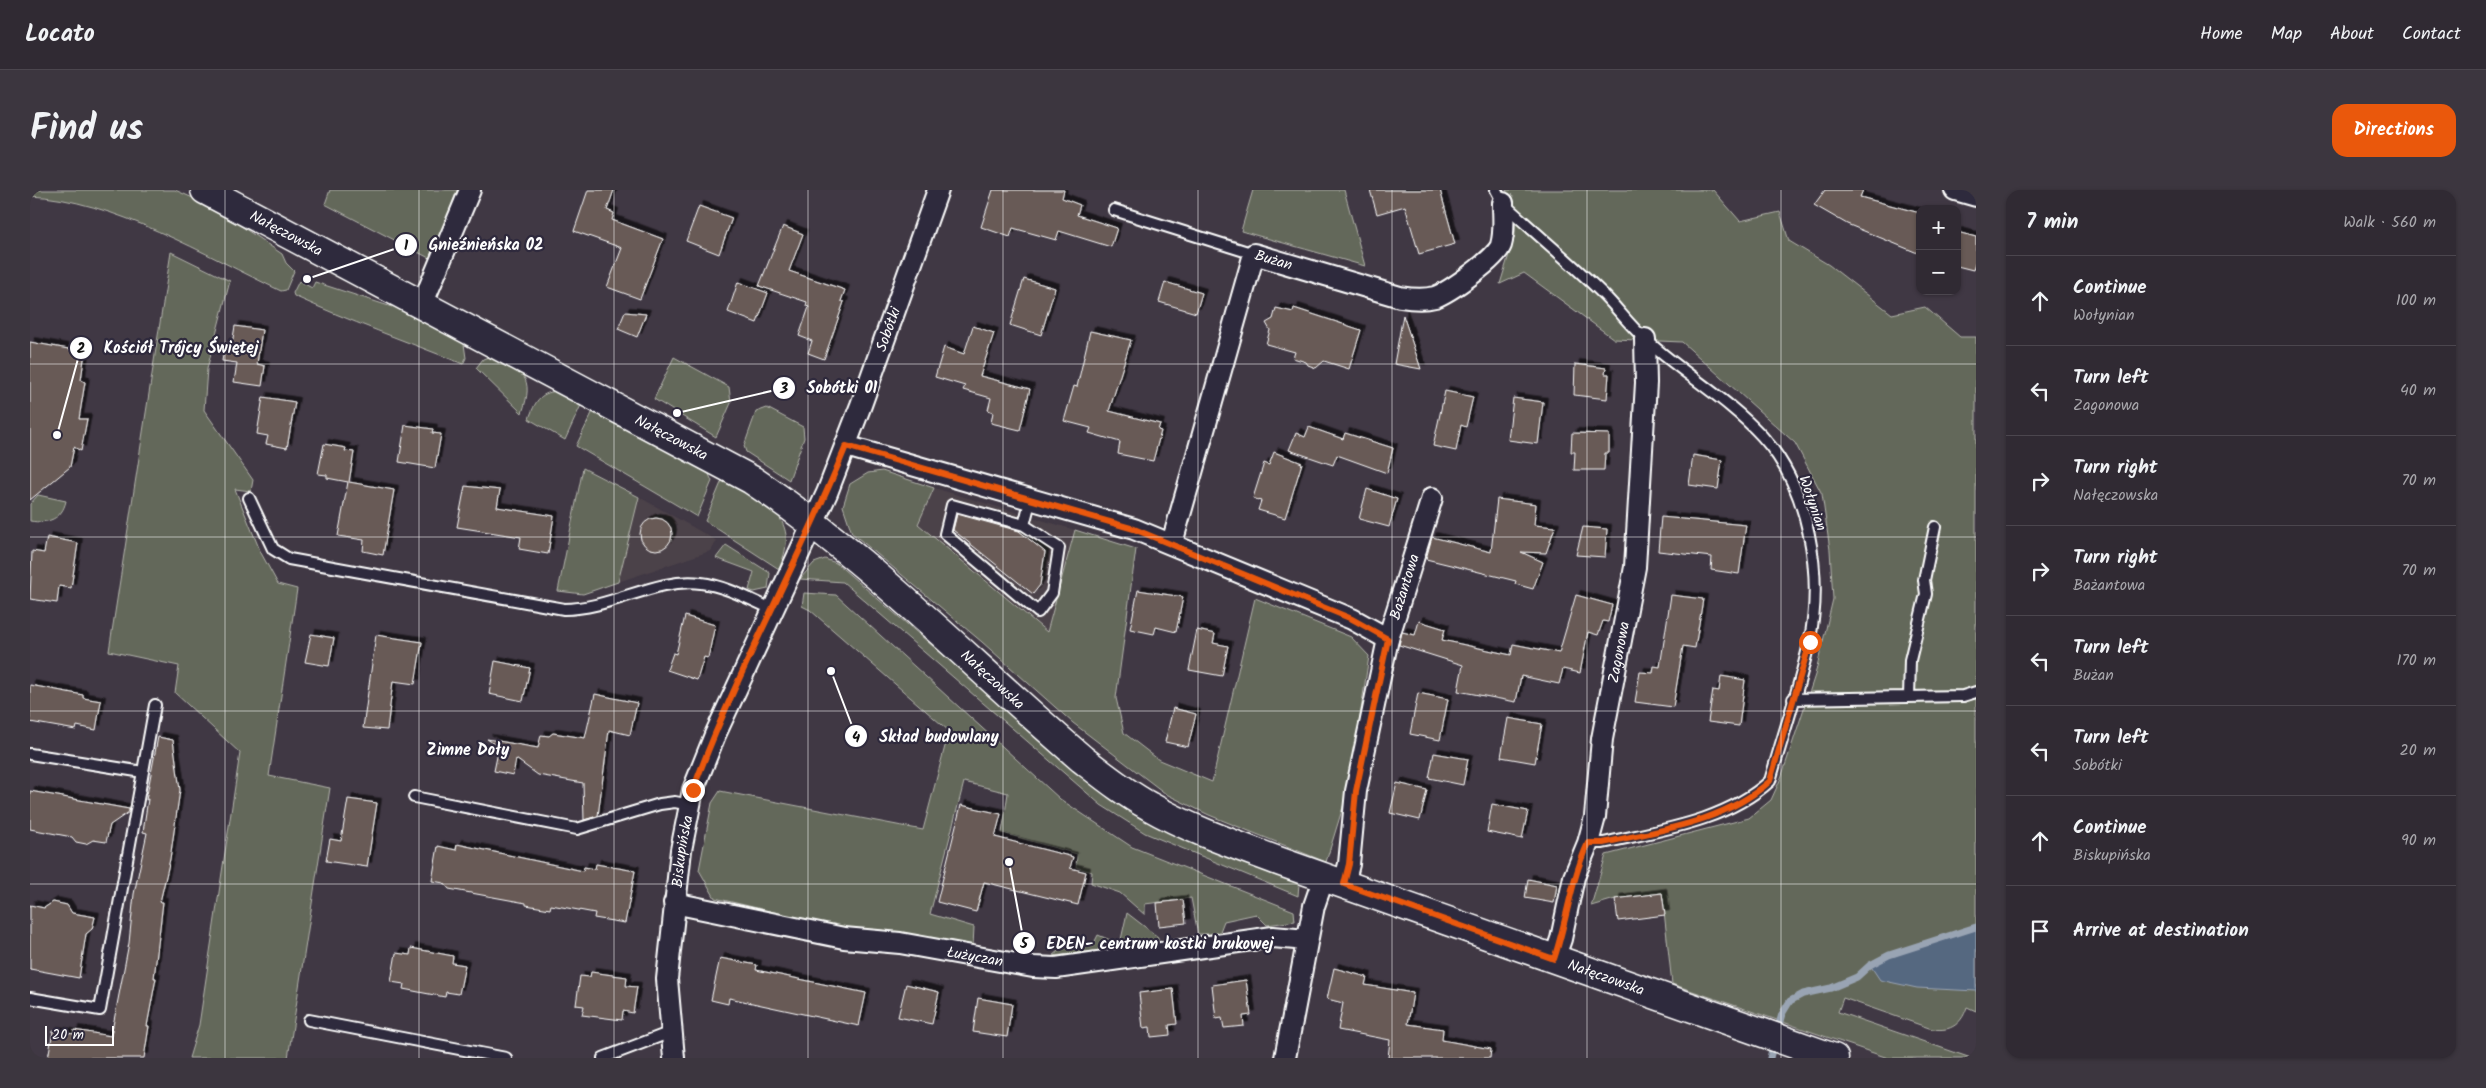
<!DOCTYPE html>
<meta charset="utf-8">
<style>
body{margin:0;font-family:Kalam,sans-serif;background:#3c363f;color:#f1f3f6}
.controls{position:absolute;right:15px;top:15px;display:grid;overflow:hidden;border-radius:10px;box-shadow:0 1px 4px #0004}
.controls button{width:45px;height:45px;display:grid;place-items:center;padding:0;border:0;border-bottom:1px solid #4b464e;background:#302a33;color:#f1f3f6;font:25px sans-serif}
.scale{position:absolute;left:15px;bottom:12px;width:69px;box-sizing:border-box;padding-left:5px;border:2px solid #fff;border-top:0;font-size:14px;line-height:18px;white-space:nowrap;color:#fff;-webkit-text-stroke:4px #2f2a3d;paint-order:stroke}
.stop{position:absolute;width:15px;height:15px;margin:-11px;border:4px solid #ea580c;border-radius:50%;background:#fff}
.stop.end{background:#ea580c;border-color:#fff;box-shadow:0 1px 5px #0008}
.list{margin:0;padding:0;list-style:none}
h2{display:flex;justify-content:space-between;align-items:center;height:65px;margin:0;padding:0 20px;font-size:21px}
h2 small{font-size:16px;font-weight:400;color:#a8a7ac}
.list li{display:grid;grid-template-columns:32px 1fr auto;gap:15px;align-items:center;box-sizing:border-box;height:90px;padding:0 20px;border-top:1px solid #4b464e}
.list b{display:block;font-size:19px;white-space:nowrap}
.list p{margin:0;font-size:16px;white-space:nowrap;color:#a8a7ac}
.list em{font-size:16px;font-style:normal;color:#a8a7ac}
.icon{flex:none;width:28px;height:28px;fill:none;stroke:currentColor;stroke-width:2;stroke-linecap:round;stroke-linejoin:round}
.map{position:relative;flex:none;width:1946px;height:868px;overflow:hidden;border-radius:15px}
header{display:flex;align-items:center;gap:30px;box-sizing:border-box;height:70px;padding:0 25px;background:#302a33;border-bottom:1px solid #4b464e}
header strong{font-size:24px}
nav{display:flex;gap:28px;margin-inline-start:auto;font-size:18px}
.intro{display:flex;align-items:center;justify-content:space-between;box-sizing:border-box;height:120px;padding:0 30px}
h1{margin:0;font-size:35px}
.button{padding:12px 22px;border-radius:15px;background:#ea580c;color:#fff;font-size:18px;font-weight:700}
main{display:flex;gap:30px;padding:0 30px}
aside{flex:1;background:#302a33;border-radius:15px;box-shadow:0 1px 4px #0004}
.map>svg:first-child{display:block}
.built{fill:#4c4249}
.green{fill:#64685a;stroke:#b2b4ac}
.water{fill:#556780;stroke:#99a4b3}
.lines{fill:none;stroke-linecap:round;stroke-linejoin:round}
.stream{stroke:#99a4b3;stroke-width:7}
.building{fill:#685a56;stroke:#fff;filter:url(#shadow)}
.service-casing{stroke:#fff;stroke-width:14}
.minor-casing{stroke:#fff;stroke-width:24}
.secondary-casing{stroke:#fff;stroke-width:31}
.service{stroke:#2f2a3d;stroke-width:10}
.minor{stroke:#2f2a3d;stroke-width:20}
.secondary{stroke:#2f2a3d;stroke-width:28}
.route{stroke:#ea580c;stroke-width:6}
.grid{fill:none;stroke:#fff;stroke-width:1;stroke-opacity:0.55}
.labels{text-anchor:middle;stroke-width:4.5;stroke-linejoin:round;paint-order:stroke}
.street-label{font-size:15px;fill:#fff;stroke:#2f2a3d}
.neighbourhood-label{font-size:16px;font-weight:bold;fill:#fff;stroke:#2f2a3d}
.leader{fill:none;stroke:#fff;stroke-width:2}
.callout-dot{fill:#fff;stroke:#2f2a3d;stroke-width:2}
.mark-label{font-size:15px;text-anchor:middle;font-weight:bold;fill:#111}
.callout-label{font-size:16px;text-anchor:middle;font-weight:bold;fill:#fff;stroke:#2f2a3d;stroke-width:4.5;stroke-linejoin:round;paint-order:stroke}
</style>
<header>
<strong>Locato</strong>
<nav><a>Home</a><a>Map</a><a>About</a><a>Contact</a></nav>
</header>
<div class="intro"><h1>Find us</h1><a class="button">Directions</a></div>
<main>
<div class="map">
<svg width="1946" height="868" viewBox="0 0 1946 868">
<defs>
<filter id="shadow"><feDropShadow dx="4.5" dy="-4.5" stdDeviation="0" flood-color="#0009"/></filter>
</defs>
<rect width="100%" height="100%" fill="#403844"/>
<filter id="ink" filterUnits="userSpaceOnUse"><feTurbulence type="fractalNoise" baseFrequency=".02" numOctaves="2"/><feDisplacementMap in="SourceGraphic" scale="10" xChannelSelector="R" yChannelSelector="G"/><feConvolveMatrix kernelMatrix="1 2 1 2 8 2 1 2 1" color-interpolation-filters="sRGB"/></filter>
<g filter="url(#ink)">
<!-- built -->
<path class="built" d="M904,298l141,42 -28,102 -129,-108z
M609,307l57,32 21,12 -7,10 -92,31z"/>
<!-- green -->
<path class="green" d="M0,0h145l38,17 69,47 4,9 8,8 -8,19 -5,1c-74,-35 -169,-92 -251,-95z
M300,0h127l-24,70 -108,-56z
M1223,0h91l21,76 -124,-35z
M1476,0h207l27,31 40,-9 9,29 40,24 63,49 33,-7 35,30h16v674l-9,-4c-6,19 -19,26 -38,21l-86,-30 -5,14 133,46h-83l-216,-74 -10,-91 -47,6 -24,7 15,-51 143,-37 22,-18 10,-22 34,-103 18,-76 -3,-49 -8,-56 -27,-51 -113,-101 -68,-3 -90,-66 -24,11 15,-49 1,-26z
M141,62l59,29 -23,88 -3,41 49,70 -2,11 -16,-2 26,64 17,31 19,5 -28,187 61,12 -42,270h-99l10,-33 41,-272 -65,-60 4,-27 -70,-15z
M269,91l13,7 3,-6 77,25 3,-5 54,30 15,12 2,14 -3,6c-57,-23 -114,-43 -169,-68l-1,-3z
M461,166c32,14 44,21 31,57l-46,-45 7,-9z
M644,167l55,30 2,16 -15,34 -62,-38z
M527,201l24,14 -16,35 -36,-21c6,-17 10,-26 28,-28z
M737,218l36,19 1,11 -15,42 -43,-28 -2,-6 12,-34z
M564,219l113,61 5,11 -15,36 -121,-71z
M553,278l56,29 -21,85 -35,12 -25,-3z
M852,281l52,17 -16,36 129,108 28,-102 61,19 -20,149 8,35 35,27 53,22 43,-184 96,39 18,19 -19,128 -24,78 -117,-47 -43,-21 -93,-71 -91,-81 -130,-109 -9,-27 7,-22 18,-11z
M693,288l54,36c14,19 10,35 2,55l-74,-48z
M8,305l28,6c-4,18 -18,23 -36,20v-17z
M696,355l44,28 -2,16 -14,3 -5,-2 5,-18 -38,-14z
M795,369l11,4 268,230 48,31 147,59 -1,13 -153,-63 -44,-28 -258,-223 -43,-3 14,-16z
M774,403l32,2 224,204 72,48 162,64 1,10 -28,4 -11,-11 -32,7 -5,13h-21l-7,-36 -46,6v11l-25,-22 -29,-10 1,-11 -16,-5 1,-13 -75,-21 6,-40 -44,-11 -34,132 44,13 -1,19 -76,-14 -65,-6 -117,-28 -16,-28 13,-67 8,-12 203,39 26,-99 -139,-121 -8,-4z
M1097,723l31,24v6l-105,13 13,-11 6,2 2,-5 18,5 6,-12 22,9z"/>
<!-- water -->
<path class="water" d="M1946,737v64l-59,-3 -37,-8 -10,-15 19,-10z"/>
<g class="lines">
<!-- stream -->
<path class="stream" d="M1747,841l5,-17 8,-13 13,-7 28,-6 26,-11 13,-12 19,-10 87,-28
M1740,868l4,-17"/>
</g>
<!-- building -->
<path class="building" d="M558,0h26l-7,20 7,3 -2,7 51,19 -23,60 -33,-12 15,-39 -48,-17z
M963,0h71l-2,8 18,7 -3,10 40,13 -6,19 -52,-16 -3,9 -43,-12 -3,9 -29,-10z
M1340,0h70l15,54 -36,10 -14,-48 -28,8z
M1795,0h38l-3,7 60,16v41l-73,-30 -33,-19z
M669,16l33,12 -13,36 -33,-13z
M753,36l20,8 -14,37 56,19 -4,11 3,1 -20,57 -16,-6 4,-12 -13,-5 10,-29 -3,-1 1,-4 -48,-16z
M1927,42l19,5v24l-3,9 -16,-4z
M994,89l31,9 -14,47 -31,-10z
M708,92l30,11 -11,30 -29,-11z
M1135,92l37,11 -6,20 -37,-11z
M1246,118l17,4 1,-4 67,22 -12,39 -25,-8 -8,7 -8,-3 -2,-3 -13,-4 2,-6 -29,-8 4,-14 -4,-7 7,-4z
M595,122l21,2 -9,23 -19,-8z
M1373,125l18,54 -27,-5z
M205,136l27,4 -5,34 8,2 -3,20 -28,-4 3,-19 -15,-2 3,-18 7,1z
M943,136l21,7 -14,43 50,13 -10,41 -29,-7 2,-11 -5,-2 3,-12 -28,-8 2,-4 -30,-9 9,-30 20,7z
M1060,141l41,9 -22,71 51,13 -2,6 3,1 -8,30 -35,-7 2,-12 -31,-9 2,-5 -27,-7 10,-35 3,1z
M0,152l55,10 -4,28 4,2 -6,37h8l-6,32 -7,-4 -4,20 -40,33z
M1545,174l31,4 -1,6h4l-2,25 -33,-4z
M1415,201l28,6 -7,30 -5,-2 -5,26 -23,-5z
M233,207l32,5 -8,46 -21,-4 2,-8 -11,-2z
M1483,208l30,4 -5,42 -30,-4z
M375,235l28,4 -1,4 9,1 -6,34 -36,-6z
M1279,237l34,12 2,-6 48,15 -6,25 -50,-18 -4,10 -44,-15 7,-17 9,4z
M1542,243l37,1v19h-4l-1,17h-30l1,-18h-4z
M294,254l22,4 -1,3 9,1 -5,30 45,8 -11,65 -20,-4 1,-11 -26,-4 10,-54 -21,-4v-3l-9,-1z
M1244,262l28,11 -17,55 -27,-8 3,-9 -8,-3 11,-35 5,2z
M1663,265l29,5 -4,29 -29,-4z
M435,296l35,4 -3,17 57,9 -6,38 -29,-5 2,-12 -64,-10z
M1337,299l30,10 -8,28 -30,-8z
M1467,309l39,5 -2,21 21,2 -9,26 -25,-1 22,10 -10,27 -18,-5 1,-3 -90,-22 6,-22 59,15z
M927,324l62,17 26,21 -5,33 -7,9 -80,-64z
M1631,327l85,8 -7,49 -28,-4 1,-13 -54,-6z
M610 344a16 16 0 1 1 32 0a16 16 0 1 1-32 0Z
M1553,337l24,2 -2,28 -29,-2z
M17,347l31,6 -7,45 -12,-2 -2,17 -27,-4 2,-48 12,2z
M1108,400l45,7 -7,35 -20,-5 -2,7 -24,-5z
M1546,405l36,10 -4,17 -5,-1 -5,14 -10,-3 -8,41 -17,-4 -4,15 -38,-8 -5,26 -58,-11 5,-26 -64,-20 3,-13 13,3 4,-14 26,8 -3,11 69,15 2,-11 46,9z
M1641,405l32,4 -8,49 -12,-2 -10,61 -38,-5 5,-30 13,1 1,-7 6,1z
M655,426l30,9 -7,33 -4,-1 -7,23 -30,-10 6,-17 3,1z
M1167,440l18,4 -2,9 15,3 -6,30 -33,-6z
M281,444l23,4 -5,28 -24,-4z
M346,445l46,7 -7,42 -22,-3 -6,49 -24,-2z
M465,471l35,7 -7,33 -34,-7z
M1691,486l24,4 -6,46 -31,-4 5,-32 6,1z
M0,495l53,10v3l18,3 -5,29 -19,-4 -1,4 -46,-8z
M1388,503l30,6 -8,41 -30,-6z
M565,504l42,9 -7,32 -21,-5 -11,86 -14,4 -1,-37 -45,-8 -22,-16 -3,16 -19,-4 5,-24 -12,-8 51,9 3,-13 8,1 4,-3 32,5z
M1143,518l23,6 -8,33 -23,-5z
M1478,528l34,6 -7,39 -34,-6z
M128,547l15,3 7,50 -10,69 -10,43h3l-9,76h2l-9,48h2l-5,32h-96l5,-27 21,3v-4l37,6 18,-93 5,-49 13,-61 -4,-1 5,-33 -2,1z
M1404,563l34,6 -5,26 -34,-7z
M1367,593l30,7 -7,30 -30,-7z
M0,601l99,18v3l-19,13 -4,17 -13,-2 -7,4 -10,-2 -4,-5 -42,-8z
M318,609l29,4 -10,64 -41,-6 4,-22 11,2z
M1462,614l36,7 -6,28 -35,-7z
M931,615l40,9 -6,23 78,20 -3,11 16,4 -8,33 -94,-23 -8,30 -39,-10z
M427,654l126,27 1,-4 11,2 1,-5 39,7 -10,52 -31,-5 1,-5 -44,-8 -1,4 -24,-4v-2l-77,-14 -5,-6 -12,-2 6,-35 18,4z
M1498,689l29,6 -3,18 -29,-5z
M1632,703l3,22 -47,6 -3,-22z
M1153,710l3,23 -27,3 -2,-23z
M23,712l14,3 5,8 23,4 -3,12 -6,5 -7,44 -49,-9v-64l14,3z
M381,758l42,8 -1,7 13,2 -6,29 -13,-2 -1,5 -42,-8 1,-5 -13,-2 5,-29 14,2z
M690,768l37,7 -1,5 110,23 -7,33 -130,-28 -1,6 -17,-4z
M1304,778l33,9 -2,8 48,8 -5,31 35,5 -1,11 49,9 -1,9h-102l2,-18 -52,-10 5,-27 -16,-4z
M561,782l36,5 -1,9 11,1 -4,26 -10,-2 -1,9 -40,-5 2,-9 -8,-1 4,-29 10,1z
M1216,790l5,35 -8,1 1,10 -20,2 -2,-10 -6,1 -4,-34z
M876,794l33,8 -7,32 -34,-7z
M1143,799l4,35 -8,1 1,10 -19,2 -1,-10 -7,1 -4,-35z
M948,808l34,6 -5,33 -34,-5z"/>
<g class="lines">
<!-- service casing -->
<g class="service-casing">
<path id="service" d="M1466,0l7,13c33,31 69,60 101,92 14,14 26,31 41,44 37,34 82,59 117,97 47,51 62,140 47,207 -10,46 -26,92 -39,138 -45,41 -110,49 -167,62h-15
M1084,20l140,44
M219,308l24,51 16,10 275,50c48,0 91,-32 137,-26 25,3 48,16 71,26
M922,315l72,20 35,23 -7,45 -14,19 -93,-78z
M994,335l7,-27
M1879,507l1,-37 16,-66 -2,-14 11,-53
M1763,509l170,-3 13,-4
M0,564l113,18
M384,607l163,32 83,-25 15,-2 15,3
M0,808l70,12 55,-305
M279,830l197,38
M573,868l68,-26"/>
</g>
<!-- minor casing -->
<g class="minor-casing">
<g id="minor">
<path d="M1925,0l21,6"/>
<path d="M392,115l48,-115"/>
<path d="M816,256l288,83 218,90 36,20"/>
<path id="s1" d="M1142,353l82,-289 146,43c12,2 24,3 35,0 14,-5 61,-38 66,-52 4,-13 2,-28 2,-42"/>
<path id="s2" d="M1314,694l5,-20 7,-73 32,-152 44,-141"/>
<path id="s3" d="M644,713l170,35 56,5 133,24 23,1 217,-31 34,3"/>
<path id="s4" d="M1524,769l7,-20 13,-62 14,-34 7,-26 7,-78 33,-172 11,-184 -1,-44"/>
<path id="s5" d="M644,868l-7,-79 14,-129 12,-60 22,-55 112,-242 34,-88 77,-215"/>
<path d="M1255,868l29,-152 10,-29"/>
</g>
</g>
<!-- secondary casing -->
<g class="secondary-casing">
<g id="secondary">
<path id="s6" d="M175,0l547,290c120,80 221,186 330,279 22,17 43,34 67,47 42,24 87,39 132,56l553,196"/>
</g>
</g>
<!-- service -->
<use href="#service" class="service"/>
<!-- minor -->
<use href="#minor" class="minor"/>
<!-- secondary -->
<use href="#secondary" class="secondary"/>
</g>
</g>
<g class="lines" filter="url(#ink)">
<!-- route -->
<path class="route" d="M663,600c43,-118 106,-228 153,-344l288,83 218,90 36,20 -32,152 -7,73 -5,20 210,75c13,-39 17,-79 34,-116h15c58,-13 122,-21 167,-62l40,-139"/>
</g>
<!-- grid -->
<path class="grid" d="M195,0v868M389,0v868M584,0v868M778,0v868M973,0v868M1168,0v868M1362,0v868M1557,0v868M1751,0v868M0,174h1946M0,347h1946M0,521h1946M0,694h1946"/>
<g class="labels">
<!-- street labels -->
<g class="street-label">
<text dy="5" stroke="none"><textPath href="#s6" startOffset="92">Nałęczowska</textPath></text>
<text dy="5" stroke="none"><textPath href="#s1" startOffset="321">Bużan</textPath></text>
<text dy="5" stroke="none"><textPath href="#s5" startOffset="771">Sobótki</textPath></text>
<text dy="5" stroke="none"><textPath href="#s6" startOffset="528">Nałęczowska</textPath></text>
<text transform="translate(1783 313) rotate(71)" y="5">Wołynian</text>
<text dy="5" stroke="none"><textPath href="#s2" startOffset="304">Bażantowa</textPath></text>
<text dy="5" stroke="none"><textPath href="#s4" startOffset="315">Zagonowa</textPath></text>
<text dy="5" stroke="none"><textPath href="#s6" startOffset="932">Nałęczowska</textPath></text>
<text dy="5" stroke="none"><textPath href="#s5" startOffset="208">Biskupińska</textPath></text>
<text dy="5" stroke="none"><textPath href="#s3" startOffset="306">Łużyczan</textPath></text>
<text dy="5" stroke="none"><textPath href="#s6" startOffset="1622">Nałęczowska</textPath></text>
</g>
<!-- neighbourhood labels -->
<g class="neighbourhood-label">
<text x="438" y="565">Zimne Doły</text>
</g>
</g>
<!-- callouts -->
<path class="leader" d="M277 89L376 55M27 245L51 158M647 223L754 198M801 481L826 546M979 672L994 753"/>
<g class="callout-dot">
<circle cx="277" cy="89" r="5"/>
<circle cx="27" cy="245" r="5"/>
<circle cx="647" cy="223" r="5"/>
<circle cx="801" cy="481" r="5"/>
<circle cx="979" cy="672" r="5"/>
<circle cx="376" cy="55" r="12"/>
<circle cx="51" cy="158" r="12"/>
<circle cx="754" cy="198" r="12"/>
<circle cx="826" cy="546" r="12"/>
<circle cx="994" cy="753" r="12"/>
</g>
<g class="mark-label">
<text x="376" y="60">1</text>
<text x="51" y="163">2</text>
<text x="754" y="203">3</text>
<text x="826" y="552">4</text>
<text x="994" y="758">5</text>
</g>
<g class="callout-label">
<text x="456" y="60">Gnieźnieńska 02</text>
<text x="151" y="163">Kościół Trójcy Świętej</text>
<text x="812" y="203">Sobótki 01</text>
<text x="909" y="552">Skład budowlany</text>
<text x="1130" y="759">EDEN- centrum kostki brukowej</text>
</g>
</svg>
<div class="controls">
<button>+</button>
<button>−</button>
</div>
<div class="scale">20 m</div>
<div class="stop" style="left:1780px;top:452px"></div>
<div class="stop end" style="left:663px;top:600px"></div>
</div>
<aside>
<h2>7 min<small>Walk · 560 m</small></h2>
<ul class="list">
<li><svg class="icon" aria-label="ahead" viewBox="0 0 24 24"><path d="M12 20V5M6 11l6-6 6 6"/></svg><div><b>Continue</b><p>Wołynian</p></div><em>100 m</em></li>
<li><svg class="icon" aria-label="left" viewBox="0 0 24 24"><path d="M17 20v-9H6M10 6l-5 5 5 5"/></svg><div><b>Turn left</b><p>Zagonowa</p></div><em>40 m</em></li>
<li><svg class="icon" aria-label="right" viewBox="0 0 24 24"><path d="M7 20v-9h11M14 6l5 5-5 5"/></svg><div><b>Turn right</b><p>Nałęczowska</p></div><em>70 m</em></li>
<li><svg class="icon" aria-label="right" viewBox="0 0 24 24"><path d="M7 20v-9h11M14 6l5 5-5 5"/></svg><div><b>Turn right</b><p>Bażantowa</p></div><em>70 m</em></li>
<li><svg class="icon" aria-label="left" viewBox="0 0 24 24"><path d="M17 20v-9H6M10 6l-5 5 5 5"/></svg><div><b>Turn left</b><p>Bużan</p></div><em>170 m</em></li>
<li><svg class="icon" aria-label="left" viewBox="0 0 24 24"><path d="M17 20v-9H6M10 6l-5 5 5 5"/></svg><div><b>Turn left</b><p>Sobótki</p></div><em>20 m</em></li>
<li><svg class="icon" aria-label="ahead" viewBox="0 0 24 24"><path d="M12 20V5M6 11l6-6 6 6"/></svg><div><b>Continue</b><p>Biskupińska</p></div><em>90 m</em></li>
<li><svg class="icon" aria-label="arrive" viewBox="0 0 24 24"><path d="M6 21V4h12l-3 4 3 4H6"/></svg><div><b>Arrive at destination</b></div></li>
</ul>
</aside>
</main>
